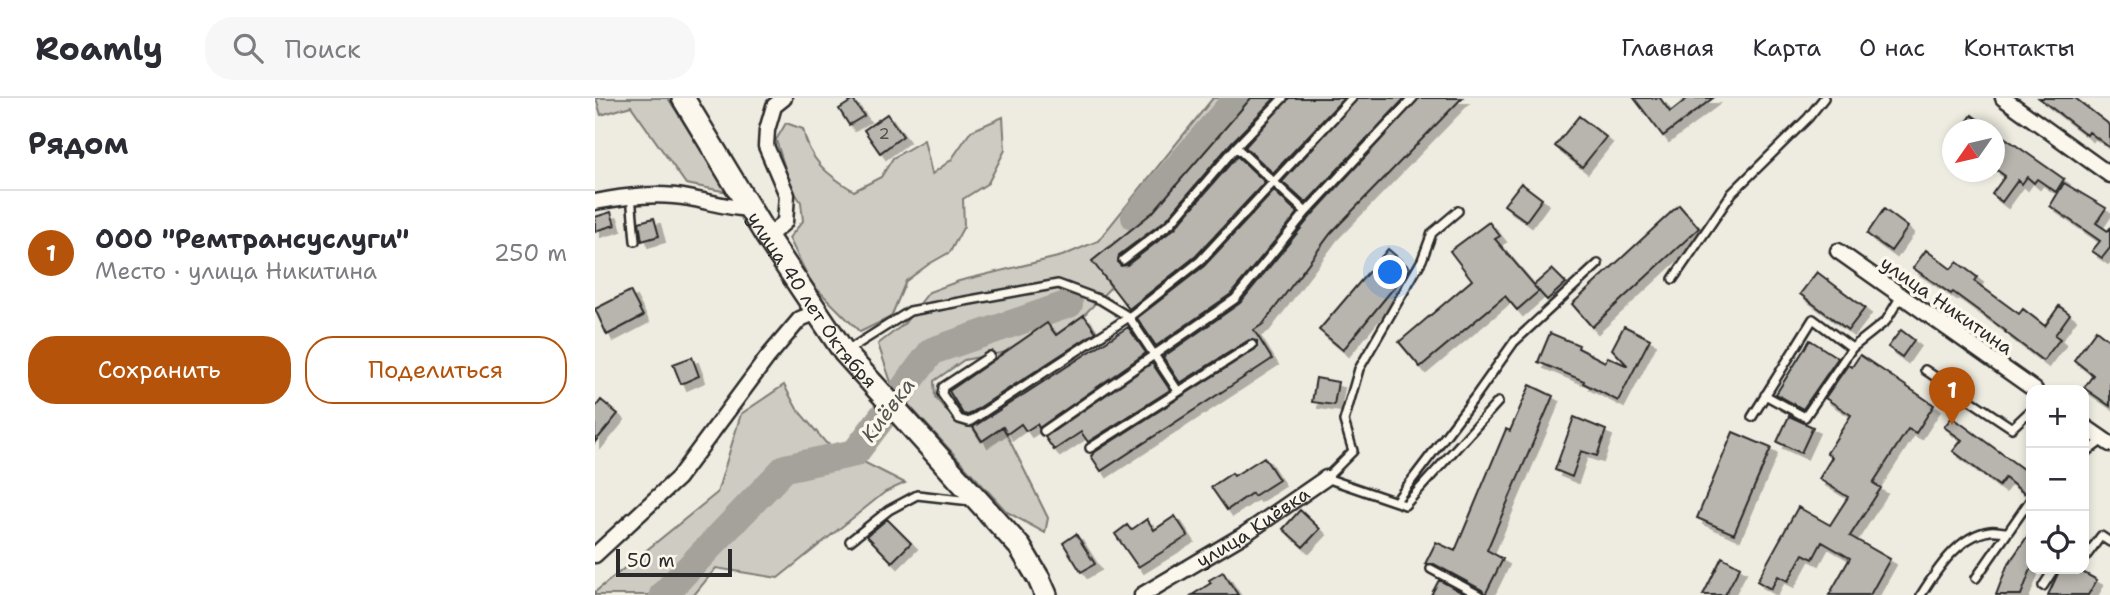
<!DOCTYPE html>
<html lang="ru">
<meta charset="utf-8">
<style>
body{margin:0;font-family:"Shantell Sans",sans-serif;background:#f7f7f7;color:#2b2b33}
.controls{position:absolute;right:21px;bottom:21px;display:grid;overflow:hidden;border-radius:14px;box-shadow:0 4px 10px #0003}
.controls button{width:63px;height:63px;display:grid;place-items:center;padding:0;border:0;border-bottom:2px solid #e1e1e2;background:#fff;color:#2b2b33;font:35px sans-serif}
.compass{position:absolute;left:1347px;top:21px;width:63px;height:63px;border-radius:50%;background:#fff;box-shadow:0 4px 10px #0003;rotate:236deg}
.scale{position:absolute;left:21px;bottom:18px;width:116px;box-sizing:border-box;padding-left:7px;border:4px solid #2b2b2b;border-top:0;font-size:19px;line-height:24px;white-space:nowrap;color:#2b2b2b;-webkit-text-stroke:5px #fbf7ec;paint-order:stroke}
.you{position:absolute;left:796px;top:175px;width:24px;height:24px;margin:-18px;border:5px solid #fff;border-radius:50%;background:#1a73e8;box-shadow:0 0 0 10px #1a73e833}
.badge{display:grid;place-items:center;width:46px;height:46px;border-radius:50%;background:#b45309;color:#fff;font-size:23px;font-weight:700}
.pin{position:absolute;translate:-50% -58px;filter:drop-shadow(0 2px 4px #0008)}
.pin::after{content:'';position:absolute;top:37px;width:24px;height:21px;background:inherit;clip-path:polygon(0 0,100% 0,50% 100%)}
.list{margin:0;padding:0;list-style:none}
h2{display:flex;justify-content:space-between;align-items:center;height:91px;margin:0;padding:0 28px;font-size:30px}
h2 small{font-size:23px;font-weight:400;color:#7c7c81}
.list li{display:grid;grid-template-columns:46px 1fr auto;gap:21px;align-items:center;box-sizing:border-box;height:126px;padding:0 28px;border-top:2px solid #e1e1e2}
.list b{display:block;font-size:26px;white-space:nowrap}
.list p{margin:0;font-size:23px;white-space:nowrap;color:#7c7c81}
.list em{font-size:23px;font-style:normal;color:#7c7c81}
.actions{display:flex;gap:14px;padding:21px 28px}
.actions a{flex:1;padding:16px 0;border:2px solid #b45309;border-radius:28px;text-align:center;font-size:24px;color:#b45309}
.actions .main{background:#b45309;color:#fff}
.icon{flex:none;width:38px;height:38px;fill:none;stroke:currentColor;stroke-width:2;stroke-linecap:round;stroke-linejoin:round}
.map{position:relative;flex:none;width:1515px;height:497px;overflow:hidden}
header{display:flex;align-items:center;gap:42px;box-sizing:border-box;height:98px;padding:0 35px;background:#fff;border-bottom:2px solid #e1e1e2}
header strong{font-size:33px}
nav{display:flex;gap:38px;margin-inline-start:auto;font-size:24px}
.search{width:490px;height:63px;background:#f7f7f7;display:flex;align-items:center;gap:18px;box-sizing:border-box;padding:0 24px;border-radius:28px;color:#7c7c81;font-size:26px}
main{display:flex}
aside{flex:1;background:#fff}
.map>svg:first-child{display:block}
.green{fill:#cecbc2;stroke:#7c7b76;stroke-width:2}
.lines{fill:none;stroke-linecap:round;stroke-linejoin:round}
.river{stroke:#a4a29a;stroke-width:28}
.building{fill:#b8b5ae;stroke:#2b2b2b;stroke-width:2;filter:url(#shadow)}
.lane-casing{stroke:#2b2b2b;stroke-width:12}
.street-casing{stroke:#2b2b2b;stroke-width:19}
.secondary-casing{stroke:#2b2b2b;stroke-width:26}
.lane{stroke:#fbf7ec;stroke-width:7}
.street{stroke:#fbf7ec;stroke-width:14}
.secondary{stroke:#fbf7ec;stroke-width:21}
.labels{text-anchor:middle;stroke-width:7;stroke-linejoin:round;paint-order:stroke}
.number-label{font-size:16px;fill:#4e4e4c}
.street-label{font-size:19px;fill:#2b2b2b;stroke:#fbf7ec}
.water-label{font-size:21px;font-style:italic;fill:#555552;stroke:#fbf7ec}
</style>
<header>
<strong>Roamly</strong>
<div class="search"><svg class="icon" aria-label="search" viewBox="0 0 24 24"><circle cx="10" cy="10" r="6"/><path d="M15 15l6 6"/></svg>Поиск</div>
<nav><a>Главная</a><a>Карта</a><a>О нас</a><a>Контакты</a></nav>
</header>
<main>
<aside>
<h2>Рядом<small></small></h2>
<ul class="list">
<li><span class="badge">1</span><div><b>ООО &quot;Ремтрансуслуги&quot;</b><p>Место · улица Никитина</p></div><em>250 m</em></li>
</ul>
<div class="actions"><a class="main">Сохранить</a><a>Поделиться</a></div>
</aside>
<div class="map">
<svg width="1515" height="497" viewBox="0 0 1515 497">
<defs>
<filter id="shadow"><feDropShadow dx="6" dy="6" stdDeviation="0" flood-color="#0004"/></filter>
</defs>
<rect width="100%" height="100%" fill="#eeebe0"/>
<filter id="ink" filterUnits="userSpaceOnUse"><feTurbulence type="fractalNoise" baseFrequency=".0143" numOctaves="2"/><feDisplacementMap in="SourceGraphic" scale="14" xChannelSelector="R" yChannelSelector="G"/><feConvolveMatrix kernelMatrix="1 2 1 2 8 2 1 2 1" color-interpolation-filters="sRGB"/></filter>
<g filter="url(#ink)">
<!-- green -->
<path class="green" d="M1,0h72l60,94 -42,-8 -55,-78 -30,9z
M618,0h38l-98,114 -60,49 18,26 -27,28 -28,20 -9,-12 -41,29 -42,8 -30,21 1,16 22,26 16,5 8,13 22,-14 45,91 -3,15 -38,-21 -114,-124 -15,-44 26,-20 25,-32 30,-11 103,-25 36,-15z
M408,19l2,33 -17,33 -25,16 1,27 -14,26 -21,12 -23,17 -15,36 -31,15 -49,-49 -22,-45 14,-17 -2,-19 -10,-15 -15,-47 10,-17 17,6c6,31 24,46 51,62l27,-14 12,-19 31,-18 8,34 19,-14 20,-29z
M189,287l13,24 29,34 79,40 -20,9 -107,86 -62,-10 -22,27h-99v-3l122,-99 24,-79z"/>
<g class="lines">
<!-- river -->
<path class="river" d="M540,119l102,-119
M68,497l122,-127 70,-15 77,-102 137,-47"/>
</g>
<!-- building -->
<path class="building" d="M656,0h24l-44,45 -64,76 -48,36 -1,8 3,3 6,-1 48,-37 62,-72 28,26 -69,74 -67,53 -37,-48 61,-49z
M694,0h55l-71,75 -28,-26z
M763,0h47l-99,105 -24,-21z
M824,0h43l-131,135 -68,91 -9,6 18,29 -171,112 -10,-15 4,-4 162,-104v-7l-8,-1 -69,43 -17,-26 77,-54 71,-87z
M1039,0h26l10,14 18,-14h25l-50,38z
M1444,0h36l35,27v23l-21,-16 -2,3z
M258,2l11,16 -15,9 -10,-16z
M292,16l16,22 -23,17 -16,-23z
M1377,17l20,15h-31z
M984,18l27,21 -24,30 -27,-21z
M1399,32l70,49 -8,13 -19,-13 -3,4 -7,-6 -5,7 -4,-4 -16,22 -10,-8 13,-18 -11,-8z
M926,85l21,16 -16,22 -22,-16z
M1469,85l42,25 -10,15 12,8 2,-3v20l-8,10 -10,-7 8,-10 -50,-35z
M679,93l24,22 -67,81 -75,52 -19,-28 67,-52z
M1084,107l20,23 -107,99 -20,-23z
M1289,111l24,18 -17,24 -24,-17z
M16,114l4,13 -20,6v-14z
M59,120l5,18 -17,5 -3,-19z
M894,124l11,14 -5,3 39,46 18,-16 14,14 -19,17 -13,-14 5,5 -22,19 -12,-14 -85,71 -21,-25 73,-62 -22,-29z
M793,151l22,19 -67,82 -24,-20z
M1331,152l25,19 6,-7 20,15 -3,4 45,33 4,-5 22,17 14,-20 11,8 -15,21 5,4 -17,22 -38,-29 1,-1 -53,-39 -2,2 -38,-26z
M1222,174l48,36 -17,22 -48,-36z
M35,193l13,25 -36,19 -12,-26z
M489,217l12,17 -128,83 -5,-1 -14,-23 98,-68 9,12z
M1029,228l26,13 -32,62 -35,-18 1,-2 -46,-19 12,-29 29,12 -1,3 27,14 3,-5 20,9 -16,-17z
M533,229l18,26 -107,75 -2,-4 -11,7 -5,-7 -14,10 -4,-7 -21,14 -9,-14z
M1306,232l13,10 -12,17 -14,-10z
M1501,232l14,11v65l-26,-18 9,-13 -19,-15z
M1215,242l28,18 -35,51 -27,-15z
M1265,257l74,50 -18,28 -8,-4 -35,54 8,5 -31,48 40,23 -20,36h-41l21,-37 -28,-16 -9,17 -10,-5 -15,27 -10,-5 -7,13 -14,-8 41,-74 32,18 18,-28 -29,-18 13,-22 -5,-4 24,-38 -26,-17 23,-33 4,2z
M97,259l7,19 -18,8 -8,-20z
M557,265l18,27 -82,52 -7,-10 -27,18 -9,-13z
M721,280l22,4 -4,23 -22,-3z
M935,287l23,11 -66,154 16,9 -18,36 -3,-5 -48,-26h-9l11,-22 19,9 51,-122 4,2z
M6,302l17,14 -23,28v-34z
M1194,318l24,11 -12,26 -24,-11z
M979,319l32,13 -9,26 -16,-5 -9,26 -17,-7z
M1357,319l79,58v9l-7,9 -19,-15 -6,8 -46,-35 9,-11 -18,-13z
M1138,334l38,16 -37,86 -37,-16z
M669,359l15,23 -25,16 -2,-3 -25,17 -16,-23 21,-14 2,3z
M705,412l20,19 -17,18 -20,-18z
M580,418l13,20 -50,31 -23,-33 12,-9 4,5 16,-11 7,11z
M292,421l24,24 -19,19 -25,-26z
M1436,433v38l-10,26h-25l11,-29z
M481,436l19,30 -14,8 -18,-29z
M1127,459l18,10 -15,28h-22z
M1465,471h17l20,11 -9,15h-40z
M628,474l15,23h-46l19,-12 -2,-3z
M844,482l27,15h-35z"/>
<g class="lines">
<!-- lane casing -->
<g class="lane-casing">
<path id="lane" d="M641,49l70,65
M36,97l4,46
M863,113l-26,22 -10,27 -63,109 -15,52 9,30 -27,27 79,27 93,-103
M528,162l48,-37 65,-76 47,-49
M1078,181l59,-86 76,-75 16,-20
M250,254l65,-41 148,-27 43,16 28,17 49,74
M395,258l-47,31 -1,7 17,25 10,3 160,-105 71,-56 152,-163
M1330,272l87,58 19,-18
M1170,297l40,22 47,-69
M1157,319l61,-98 39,29 34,-27 15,-25
M449,333l191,-132 71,-87 107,-114
M495,350l162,-103
M1489,356l19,-14
M801,403l79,-104 39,-55 84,-78
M255,443l39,-31 28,-15 54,6
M1489,455l3,2 14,-19 9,6
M836,471l48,26
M1381,480l55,-79
M1448,488l11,-17
M1326,497c15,-24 38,-60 69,-64 5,-1 12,1 17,1"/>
</g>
<!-- street casing -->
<g class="street-casing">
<g id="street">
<path d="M1408,0l107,77"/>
<path d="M0,104c31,-6 63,-10 94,-4 21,4 40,10 61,11"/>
<path d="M172,139l18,-15 2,-27 -21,-49 1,-16 7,-24 10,-8"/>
<path d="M1243,153l197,139"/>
<path d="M1489,328l26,18"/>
<path d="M0,457l83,-77 89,-120 33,-39 17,-7"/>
<path id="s1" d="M547,497l103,-61 81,-56"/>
</g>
</g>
<!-- secondary casing -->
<g class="secondary-casing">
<g id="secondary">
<path id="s2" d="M88,0l84,139 77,115 176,195 19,32 7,16"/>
</g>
</g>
<!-- lane -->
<use href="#lane" class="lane"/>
<!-- street -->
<use href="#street" class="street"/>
<!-- secondary -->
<use href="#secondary" class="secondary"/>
</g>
</g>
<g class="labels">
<!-- number labels -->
<g class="number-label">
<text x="289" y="41">2</text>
</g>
<!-- street labels -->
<g class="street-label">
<text dy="7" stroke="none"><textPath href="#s2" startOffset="240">улица 40 лет Октября</textPath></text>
<text transform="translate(1352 207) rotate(35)" y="7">улица Никитина</text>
<text dy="7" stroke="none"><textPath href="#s1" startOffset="130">улица Киёвка</textPath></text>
</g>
<!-- water labels -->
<g class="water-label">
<text transform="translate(293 312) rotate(-53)" y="7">Киёвка</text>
</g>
</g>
</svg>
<div class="controls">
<button>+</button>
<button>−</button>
<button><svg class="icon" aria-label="locate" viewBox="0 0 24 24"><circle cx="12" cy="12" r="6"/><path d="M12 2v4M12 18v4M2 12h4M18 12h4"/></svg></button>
</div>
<svg class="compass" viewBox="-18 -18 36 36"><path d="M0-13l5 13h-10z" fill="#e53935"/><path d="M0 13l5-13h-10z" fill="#7c7c81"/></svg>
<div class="scale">50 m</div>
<div class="you"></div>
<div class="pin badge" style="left:1357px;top:327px">1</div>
</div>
</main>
